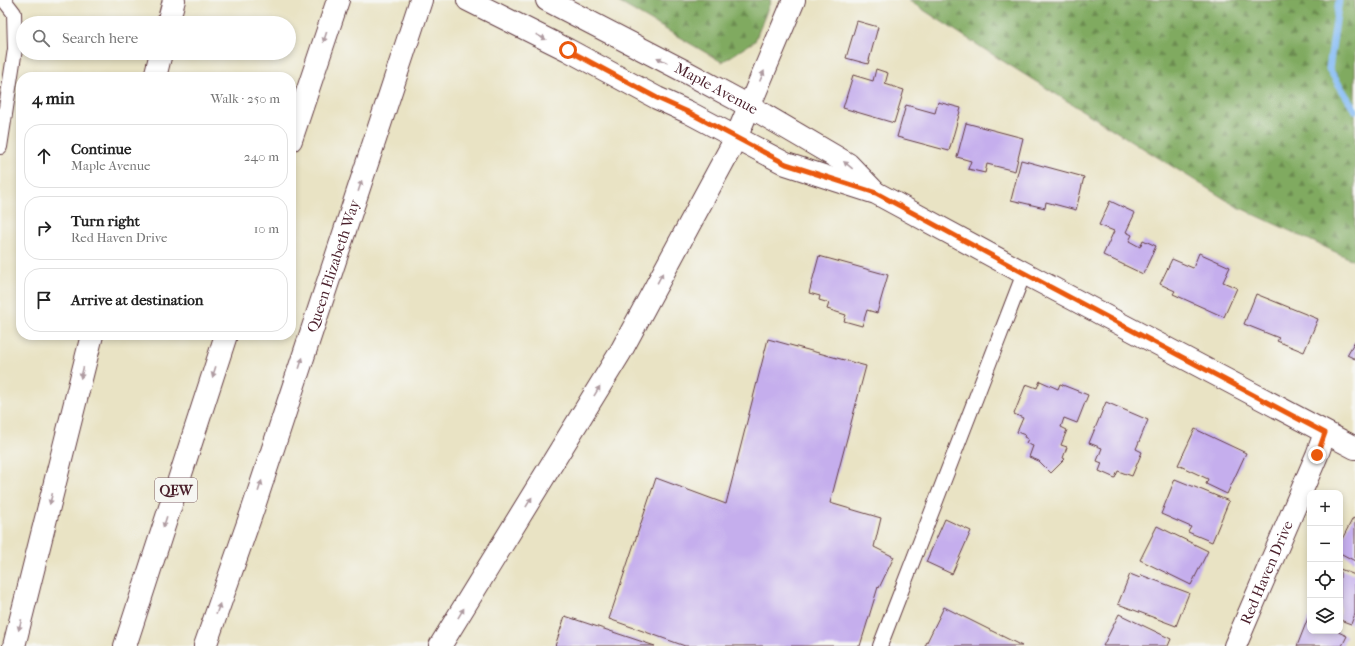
<!DOCTYPE html>
<meta charset="utf-8">
<style>
body{margin:0;font-family:"IM FELL French Canon",serif;background:#f6f6f6;color:#222}
.controls{position:absolute;right:12px;bottom:12px;display:grid;overflow:hidden;border-radius:8px;box-shadow:0 2px 6px #0003}
.controls button{width:36px;height:36px;display:grid;place-items:center;padding:0;border:0;border-bottom:1px solid #e0e0e0;background:#fff;color:#222;font:20px sans-serif}
.stop{position:absolute;width:12px;height:12px;margin:-9px;border:3px solid #ea580c;border-radius:50%;background:#fff}
.stop.end{background:#ea580c;border-color:#fff;box-shadow:0 1px 4px #0008}
.list{margin:0;padding:0;list-style:none}
h2{display:flex;justify-content:space-between;align-items:center;height:52px;margin:0;padding:0 16px;font-size:17px}
h2 small{font-size:13px;font-weight:400;color:#767676}
.list li{display:grid;grid-template-columns:26px 1fr auto;gap:12px;align-items:center;box-sizing:border-box;height:64px;margin:0 8px 8px;padding:0 8px;border:1px solid #e0e0e0;border-radius:16px}
.list b{display:block;font-size:15px;white-space:nowrap}
.list p{margin:0;font-size:13px;white-space:nowrap;color:#767676}
.list em{font-size:13px;font-style:normal;color:#767676}
.icon{flex:none;width:22px;height:22px;fill:none;stroke:currentColor;stroke-width:2;stroke-linecap:round;stroke-linejoin:round}
.map{position:relative;flex:none;width:1355px;height:646px;overflow:hidden}
.search{position:absolute;background:#fff;box-shadow:0 2px 6px #0003;left:16px;top:16px;width:280px;height:44px;display:flex;align-items:center;gap:10px;box-sizing:border-box;padding:0 14px;border-radius:22px;color:#767676;font-size:15px}
.panel{position:absolute;background:#fff;box-shadow:0 2px 6px #0003;left:16px;top:72px;width:280px;height:268px;border-radius:16px}
.map>svg:first-child{display:block}
.forest{fill:url(#forest-firs);stroke:#656446}
.lines{fill:none;stroke-linecap:round;stroke-linejoin:round}
.stream{stroke:#85bcf5;stroke-width:7}
.building{fill:#c5aeed}
.service-casing{stroke:#623c42;stroke-width:16}
.minor-casing{stroke:#623c42;stroke-width:24}
.tertiary-casing{stroke:#623c42;stroke-width:24}
.secondary-casing{stroke:#623c42;stroke-width:24}
.motorway-casing{stroke:#623c42;stroke-width:24}
.service{stroke:#fff;stroke-width:14}
.minor{stroke:#fff;stroke-width:22}
.tertiary{stroke:#fff;stroke-width:22}
.secondary{stroke:#fff;stroke-width:22}
.motorway{stroke:#fff;stroke-width:22}
.oneway{fill:#ae9aa0}
.route{stroke:#ea580c;stroke-width:5}
.labels{text-anchor:middle;stroke-width:3.5;stroke-linejoin:round;paint-order:stroke}
.shield{fill:#f6f6f2;stroke:#7e6067;stroke-width:1}
.shield-label{font-size:14px;font-weight:bold;fill:#4a1f2b}
.street-label{font-size:15px;fill:#4a1f2b;stroke:#f6f6f2}
</style>
<div class="map">
<svg width="1355" height="646" viewBox="0 0 1355 646">
<defs>
<pattern id="forest-firs" width="22" height="20" patternUnits="userSpaceOnUse"><rect width="22" height="20" fill="#80aa61"/><path d="M5 1l3.5 6h-7zM16 11l3.5 6h-7z" fill="#6b8a50"/></pattern>
</defs>
<rect width="100%" height="100%" fill="#f6f6f2"/>
<filter id="ink" filterUnits="userSpaceOnUse"><feTurbulence type="fractalNoise" baseFrequency=".025" numOctaves="2"/><feDisplacementMap in="SourceGraphic" scale="8" xChannelSelector="R" yChannelSelector="G"/><feConvolveMatrix kernelMatrix="1 2 1 2 8 2 1 2 1" color-interpolation-filters="sRGB"/></filter>
<filter id="wash" filterUnits="userSpaceOnUse"><feTurbulence type="fractalNoise" baseFrequency=".012" numOctaves="4" result="noise"/><feDisplacementMap in="SourceGraphic" scale="16" xChannelSelector="R" yChannelSelector="G"/><feGaussianBlur stdDeviation="0.9" result="paint"/><feColorMatrix in="noise" values="0 0 0 0 0 0 0 0 0 0 0 0 0 0 0 0 0 1.4 0 .05"/><feComposite in="paint" operator="in"/></filter>
<g filter="url(#wash)">
<rect width="100%" height="100%" fill="#e9e3c4"/>
<!-- forest -->
<path class="forest" d="M615,0h156l-16,41 -33,21z
M908,0h447v261l-119,-55 -238,-148z"/>
<g class="lines">
<!-- stream -->
<path class="stream" d="M1339,0l-10,69 26,41"/>
</g>
<g id="blocks">
<!-- building -->
<path class="building" d="M857,21l21,6 -10,37 -22,-6z
M876,69l12,4 -3,11 19,6 -10,33 -51,-15 10,-33 20,6z
M938,102l23,6 -12,43 -52,-14 9,-32 29,8z
M966,123l57,15 -8,33 -28,-7 -2,9 -17,-4 3,-8 -14,-4z
M1021,160l63,17 -8,33 -30,-8 -1,6 -34,-8z
M1110,201l25,12 -9,19 6,3 -3,6 11,6 3,-7 13,6 -13,28 -40,-19 11,-24 -15,-6z
M1199,253l31,14 -7,15 14,6 -13,29 -51,-23 2,-3 -15,-7 12,-25 21,9z
M819,256l69,19 -11,38 -10,-3 -5,16 -18,-5 2,-6 -19,-6 2,-6 -10,-3 1,-4 -11,-3z
M1256,294l62,25 -14,33 -27,-11 2,-3 -35,-14z
M768,339l98,27 -36,137 51,15 -7,29 20,10 -15,31 -1,-1 -18,59h-175l-76,-27 47,-141 70,26z
M1355,341v18l-8,-4z
M1040,381l18,8 2,-5 28,11 -11,28 -13,-5 -3,9 6,3 -6,15 6,2 -4,11 2,1 -14,14 -12,-12 -10,-4 4,-11 -7,-3 2,-4 -4,-2 1,-2 -8,-3 6,-14 -9,-4 12,-30 11,4z
M1106,402l42,18 -12,29 6,3 -10,24 -14,-5 -3,7 -16,-7 3,-8 -5,-2 5,-13 -13,-5z
M1195,429l51,24 -19,41 -21,-10 2,-5 -30,-14z
M1175,479l54,22 -17,41 -24,-10 3,-5 -30,-13z
M1353,518l2,1v42l-15,-8v-10z
M945,519l26,12 -19,43 -26,-12z
M1157,526l51,25 -17,34 -51,-25z
M1340,569l15,6v39l-4,10 -11,-4z
M1130,574l10,4 1,-3 48,18 -13,33 -58,-22z
M944,607l78,39h-97z
M1119,614l52,25 -3,7h-65z
M565,616l90,30h-100z
M1308,618l2,1v12h26l11,5 -5,10h-45z"/>
</g>
</g>
<g filter="url(#ink)">
<use href="#blocks" fill-opacity="0" stroke="#623c42" stroke-width="1"/>
<g class="lines">
<!-- service casing -->
<g class="service-casing">
<path id="service" d="M0,147l15,-98 -1,-36 -10,-13
M880,646l144,-373"/>
</g>
<!-- minor casing -->
<g class="minor-casing">
<g id="minor">
<path id="s1" d="M1235,646l82,-191 8,-22"/>
</g>
</g>
<!-- tertiary casing -->
<g class="tertiary-casing">
<g id="tertiary">
<path d="M468,0l100,50 89,48 31,14 98,52 90,29 148,80 331,175"/>
<path id="s2" d="M547,0l139,72 63,34 99,58 25,26"/>
</g>
</g>
<!-- secondary casing -->
<g class="secondary-casing">
<path id="secondary" d="M736,138l58,-138"/>
</g>
<!-- motorway casing -->
<g class="motorway-casing">
<g id="motorway">
<path d="M168,23l6,-23"/>
<path d="M155,77l6,-24"/>
<path d="M291,140l47,-140"/>
<path d="M14,646l78,-311"/>
<path d="M125,646l101,-311"/>
<path id="s3" d="M205,646l48,-137 168,-509"/>
<path d="M440,646l180,-293 116,-215"/>
</g>
</g>
<!-- service -->
<use href="#service" class="service"/>
<!-- minor -->
<use href="#minor" class="minor"/>
<!-- tertiary -->
<use href="#tertiary" class="tertiary"/>
<!-- secondary -->
<use href="#secondary" class="secondary"/>
<!-- motorway -->
<use href="#motorway" class="motorway"/>
</g>
<!-- one-way arrows -->
<defs><path id="oneway-solid" d="M-6-.8H1V-3.2L6.5 0L1 3.2V.8H-6Z"/></defs>
<g class="oneway">
<use href="#oneway-solid" transform="translate(325 37) rotate(108)"/>
<use href="#oneway-solid" transform="translate(541 37) rotate(27)"/>
<use href="#oneway-solid" transform="translate(662 60) rotate(-153)"/>
<use href="#oneway-solid" transform="translate(762 76) rotate(-67)"/>
<use href="#oneway-solid" transform="translate(848 165) rotate(-141)"/>
<use href="#oneway-solid" transform="translate(360 186) rotate(-72)"/>
<use href="#oneway-solid" transform="translate(660 278) rotate(-62)"/>
<use href="#oneway-solid" transform="translate(301 363) rotate(-72)"/>
<use href="#oneway-solid" transform="translate(214 372) rotate(108)"/>
<use href="#oneway-solid" transform="translate(82 373) rotate(104)"/>
<use href="#oneway-solid" transform="translate(597 391) rotate(-59)"/>
<use href="#oneway-solid" transform="translate(260 486) rotate(-72)"/>
<use href="#oneway-solid" transform="translate(51 499) rotate(104)"/>
<use href="#oneway-solid" transform="translate(529 502) rotate(-59)"/>
<use href="#oneway-solid" transform="translate(165 522) rotate(108)"/>
<use href="#oneway-solid" transform="translate(218 609) rotate(-71)"/>
<use href="#oneway-solid" transform="translate(461 613) rotate(-59)"/>
<use href="#oneway-solid" transform="translate(20 625) rotate(105)"/>
</g>
</g>
<g class="lines" filter="url(#ink)">
<!-- route -->
<path class="route" d="M568,50l89,48 31,14 98,52 90,29 148,80 301,160 -8,22"/>
</g>
<g class="labels">
<!-- shield labels -->
<rect class="shield" x="155" y="478" width="42" height="24" rx="3"/>
<g class="shield-label">
<text x="176" y="495">QEW</text>
</g>
<!-- street labels -->
<g class="street-label">
<text dy="5" stroke="none"><textPath href="#s2" startOffset="191">Maple Avenue</textPath></text>
<text dy="5" stroke="none"><textPath href="#s3" startOffset="401">Queen Elizabeth Way</textPath></text>
<text dy="5" stroke="none"><textPath href="#s1" startOffset="80">Red Haven Drive</textPath></text>
</g>
</g>
</svg>
<div class="controls">
<button>+</button>
<button>−</button>
<button><svg class="icon" aria-label="locate" viewBox="0 0 24 24"><circle cx="12" cy="12" r="6"/><path d="M12 2v4M12 18v4M2 12h4M18 12h4"/></svg></button>
<button><svg class="icon" aria-label="layers" viewBox="0 0 24 24"><path d="M12 4l9 5-9 5-9-5zM3 14l9 5 9-5"/></svg></button>
</div>
<div class="stop" style="left:568px;top:50px"></div>
<div class="stop end" style="left:1317px;top:455px"></div>
<div class="search"><svg class="icon" aria-label="search" viewBox="0 0 24 24"><circle cx="10" cy="10" r="6"/><path d="M15 15l6 6"/></svg>Search here</div>
<section class="panel">
<h2>4 min<small>Walk · 250 m</small></h2>
<ul class="list">
<li><svg class="icon" aria-label="ahead" viewBox="0 0 24 24"><path d="M12 20V5M6 11l6-6 6 6"/></svg><div><b>Continue</b><p>Maple Avenue</p></div><em>240 m</em></li>
<li><svg class="icon" aria-label="right" viewBox="0 0 24 24"><path d="M7 20v-9h11M14 6l5 5-5 5"/></svg><div><b>Turn right</b><p>Red Haven Drive</p></div><em>10 m</em></li>
<li><svg class="icon" aria-label="arrive" viewBox="0 0 24 24"><path d="M6 21V4h12l-3 4 3 4H6"/></svg><div><b>Arrive at destination</b></div></li>
</ul>
</section>
</div>
